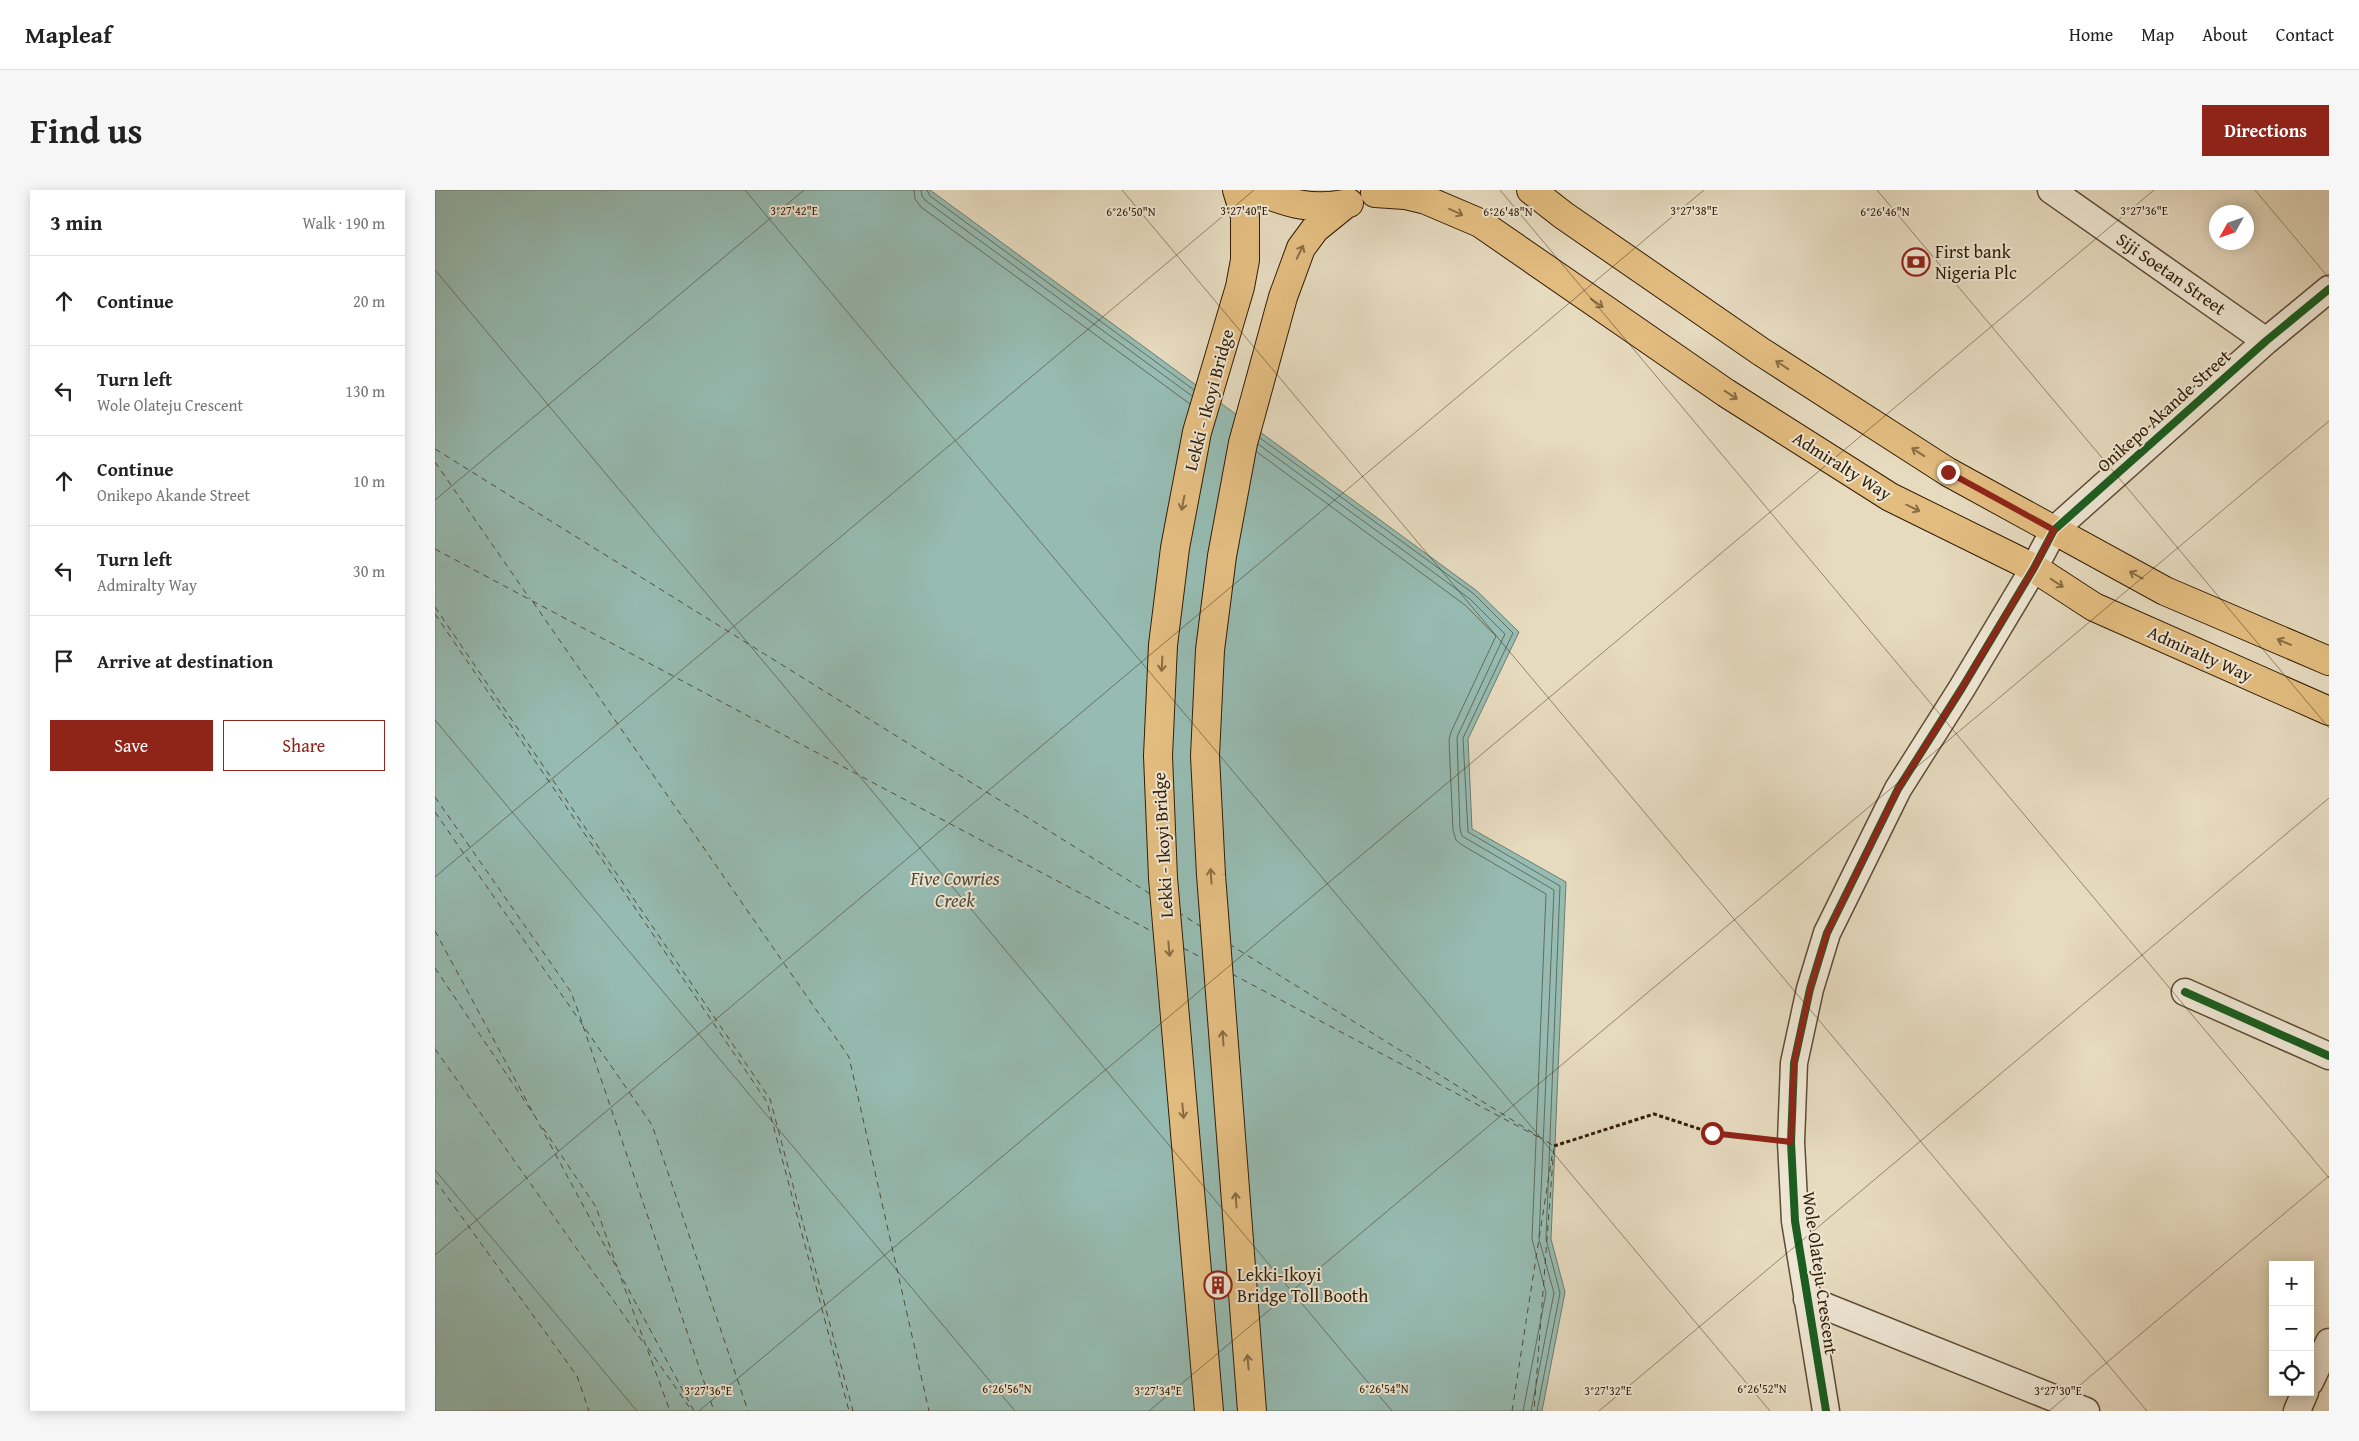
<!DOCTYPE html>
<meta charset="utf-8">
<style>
body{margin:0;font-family:"Gentium Book Plus",serif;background:#f6f6f6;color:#222}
.controls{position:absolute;right:15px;bottom:15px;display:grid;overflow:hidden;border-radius:0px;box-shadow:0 2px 12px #0003}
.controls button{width:45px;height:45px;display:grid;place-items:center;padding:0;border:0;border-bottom:1px solid #e0e0e0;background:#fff;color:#222;font:25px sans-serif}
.compass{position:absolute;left:1774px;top:15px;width:45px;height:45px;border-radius:50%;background:#fff;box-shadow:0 2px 12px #0003;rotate:230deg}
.stop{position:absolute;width:15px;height:15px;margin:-11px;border:4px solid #8f2418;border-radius:50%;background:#fff}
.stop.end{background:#8f2418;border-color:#fff;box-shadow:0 1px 5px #0008}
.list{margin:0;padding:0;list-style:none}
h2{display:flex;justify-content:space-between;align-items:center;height:65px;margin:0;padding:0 20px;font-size:21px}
h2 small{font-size:16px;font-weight:400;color:#767676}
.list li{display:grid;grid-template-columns:32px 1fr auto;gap:15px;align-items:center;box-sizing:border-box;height:90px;padding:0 20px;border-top:1px solid #e0e0e0}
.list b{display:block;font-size:19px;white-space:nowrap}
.list p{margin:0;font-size:16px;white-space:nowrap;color:#767676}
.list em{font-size:16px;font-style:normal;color:#767676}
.actions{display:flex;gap:10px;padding:15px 20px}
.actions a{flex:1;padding:11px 0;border:1px solid #8f2418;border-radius:0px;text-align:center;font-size:18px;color:#8f2418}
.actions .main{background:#8f2418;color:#fff}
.icon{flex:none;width:28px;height:28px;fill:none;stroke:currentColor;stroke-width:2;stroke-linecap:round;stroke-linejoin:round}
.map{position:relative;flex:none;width:1894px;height:1221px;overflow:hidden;border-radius:0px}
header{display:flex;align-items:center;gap:30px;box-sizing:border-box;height:70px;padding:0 25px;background:#fff;border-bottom:1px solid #e0e0e0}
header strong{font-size:24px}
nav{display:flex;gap:28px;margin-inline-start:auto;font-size:18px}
.intro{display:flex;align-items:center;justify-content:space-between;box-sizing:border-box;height:120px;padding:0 30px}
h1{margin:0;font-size:35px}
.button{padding:12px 22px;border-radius:0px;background:#8f2418;color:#fff;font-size:18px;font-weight:700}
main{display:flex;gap:30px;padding:0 30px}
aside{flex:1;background:#fff;border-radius:0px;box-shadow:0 2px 12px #0003}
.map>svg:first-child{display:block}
.water{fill:#96bbb2;stroke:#6e7c6d}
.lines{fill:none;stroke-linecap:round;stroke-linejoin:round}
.shore{stroke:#646c5c;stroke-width:1}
.ferry{stroke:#4f4c39;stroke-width:1;stroke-dasharray:6 5;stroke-linecap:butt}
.minor-casing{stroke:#5e4c34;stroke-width:29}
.primary-casing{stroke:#311d05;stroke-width:30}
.path{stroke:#311d05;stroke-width:3;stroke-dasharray:4 2.5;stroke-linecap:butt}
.minor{stroke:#efe7d5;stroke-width:26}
.primary{stroke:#e3bd80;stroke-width:28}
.cycleway-casing{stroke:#efe7d5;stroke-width:11}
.cycleway{stroke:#1b5e20;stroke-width:8}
.oneway{stroke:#8a6d42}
.route{stroke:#8f2418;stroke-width:6}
.ticks{fill:none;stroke:#311d05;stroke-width:1;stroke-opacity:0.45}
.labels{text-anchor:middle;stroke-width:4;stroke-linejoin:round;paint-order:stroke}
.poi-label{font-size:18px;fill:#311d05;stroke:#efe7d5;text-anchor:start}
.street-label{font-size:18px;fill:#311d05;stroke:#efe7d5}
.water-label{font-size:19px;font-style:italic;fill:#4f4c39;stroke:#efe7d5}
.ticks-label{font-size:12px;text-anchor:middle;fill:#311d05;stroke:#efe7d5;stroke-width:4;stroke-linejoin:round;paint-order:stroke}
</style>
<header>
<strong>Mapleaf</strong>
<nav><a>Home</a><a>Map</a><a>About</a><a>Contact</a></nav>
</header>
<div class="intro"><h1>Find us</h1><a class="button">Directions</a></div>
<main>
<aside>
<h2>3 min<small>Walk · 190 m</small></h2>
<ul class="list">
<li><svg class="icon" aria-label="ahead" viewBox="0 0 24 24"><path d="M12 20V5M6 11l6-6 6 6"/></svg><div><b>Continue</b></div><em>20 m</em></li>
<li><svg class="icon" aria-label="left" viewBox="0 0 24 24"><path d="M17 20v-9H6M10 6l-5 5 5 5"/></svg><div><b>Turn left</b><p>Wole Olateju Crescent</p></div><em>130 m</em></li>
<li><svg class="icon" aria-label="ahead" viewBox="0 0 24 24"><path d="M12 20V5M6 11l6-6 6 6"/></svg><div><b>Continue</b><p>Onikepo Akande Street</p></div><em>10 m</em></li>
<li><svg class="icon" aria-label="left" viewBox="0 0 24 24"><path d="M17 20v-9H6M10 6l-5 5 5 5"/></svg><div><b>Turn left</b><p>Admiralty Way</p></div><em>30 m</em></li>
<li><svg class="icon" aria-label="arrive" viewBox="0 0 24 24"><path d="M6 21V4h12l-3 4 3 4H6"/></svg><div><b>Arrive at destination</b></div></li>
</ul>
<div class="actions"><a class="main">Save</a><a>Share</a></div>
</aside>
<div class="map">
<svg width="1894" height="1221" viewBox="0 0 1894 1221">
<rect width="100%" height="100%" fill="#e6dabf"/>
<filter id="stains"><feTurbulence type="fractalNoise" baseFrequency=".004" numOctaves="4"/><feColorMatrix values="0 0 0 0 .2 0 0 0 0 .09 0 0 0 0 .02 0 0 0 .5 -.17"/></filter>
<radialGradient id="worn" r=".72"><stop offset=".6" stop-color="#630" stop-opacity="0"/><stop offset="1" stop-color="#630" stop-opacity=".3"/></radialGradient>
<!-- water -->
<path class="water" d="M0,0h495l547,401 42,41 -51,107 4,90 94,53 -15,357 14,53 -23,119h-1107z"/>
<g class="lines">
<!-- shore -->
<path class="shore" d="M479,0l1,9 6,8 269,197
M486,0l1,6 4,5 266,195
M492,0l3,6 264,194
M825,248l214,156 39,39 -50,105 5,94 92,54 -14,353 14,54 -23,118
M823,254l212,155 35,35 -48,103 3,92 2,7 92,54 -15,349 15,54 -23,118
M822,262l208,153 31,31 -45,96 -2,8 4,90 3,10 6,5 84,49 -14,345 14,54 -23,118"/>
<!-- ferry -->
<path class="ferry" d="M0,259l717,446
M0,272l95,137
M0,359l718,383
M98,412l316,455 80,354
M0,417l335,492 83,312
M0,424l332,488 82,309
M0,607l136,195 11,30
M0,622l217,313 96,286
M743,722l22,14
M0,741l259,480
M794,754l325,202 -20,265
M748,758l21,11
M0,778l99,147
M797,784l310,165
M148,836l131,385
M0,859l210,296
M108,938l53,79 21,60
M0,990l142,196 12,35
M186,1088l49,133
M213,1158l44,63
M1077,1221l40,-255"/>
<!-- minor casing -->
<g class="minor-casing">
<path id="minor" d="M1616,0l215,151
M1750,802l144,64
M1372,1109l279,112
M1875,1192l19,-40
M1391,1221l-31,-190 -4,-79 3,-79 16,-74 17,-56 71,-144 64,-101 72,-120 20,-38 212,-189 63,-52
M1862,1221l8,-19"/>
</g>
<!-- primary casing -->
<g class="primary-casing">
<path id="primary" d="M822,0c31,14 57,21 92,13
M1096,0l32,25 197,136 188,121 217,119 164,70
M940,3l30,2 21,5 54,23 246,170 164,104 144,71 60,39 235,104
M774,1221l-46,-533 -5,-122 5,-111 12,-97 22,-116 43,-145 5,-27v-44l-8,-26
M817,1221l-41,-536 -6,-119 5,-106 12,-94 21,-113 40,-146 18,-49 14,-19 32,-26"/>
</g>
<!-- path -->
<path class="path" d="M1119,956l100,-32 58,19 51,6"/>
<!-- minor -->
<use href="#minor" class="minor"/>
<!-- primary -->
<use href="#primary" class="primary"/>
<!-- cycleway casing -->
<g class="cycleway-casing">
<path id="cycleway" d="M1750,802l144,64
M1391,1221l-31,-190 -4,-79 3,-79 16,-74 17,-56 71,-144 64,-101 72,-120 20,-38 212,-189 63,-52"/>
</g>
<!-- cycleway -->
<use href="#cycleway" class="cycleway"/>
</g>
<!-- one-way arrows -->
<defs><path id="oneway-shaft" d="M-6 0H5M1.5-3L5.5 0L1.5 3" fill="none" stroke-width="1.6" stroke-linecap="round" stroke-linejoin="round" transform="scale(1.25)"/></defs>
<g class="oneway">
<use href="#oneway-shaft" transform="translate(1021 22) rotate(25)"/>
<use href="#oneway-shaft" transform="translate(865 62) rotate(-64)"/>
<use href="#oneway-shaft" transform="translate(1162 113) rotate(35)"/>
<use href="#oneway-shaft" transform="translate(1347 175) rotate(-147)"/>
<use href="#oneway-shaft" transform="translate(1296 205) rotate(33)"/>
<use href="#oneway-shaft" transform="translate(1483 262) rotate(-147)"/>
<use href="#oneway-shaft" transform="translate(748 313) rotate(101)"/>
<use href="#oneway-shaft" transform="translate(1478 318) rotate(26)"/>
<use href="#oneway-shaft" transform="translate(1701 385) rotate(-151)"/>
<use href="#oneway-shaft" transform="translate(1622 393) rotate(33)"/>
<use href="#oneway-shaft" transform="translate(1849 452) rotate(-157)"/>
<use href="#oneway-shaft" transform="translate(727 474) rotate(93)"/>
<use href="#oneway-shaft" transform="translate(776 686) rotate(-94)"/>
<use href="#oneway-shaft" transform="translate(734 759) rotate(85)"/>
<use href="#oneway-shaft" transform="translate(788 848) rotate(-94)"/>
<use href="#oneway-shaft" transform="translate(748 921) rotate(85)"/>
<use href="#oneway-shaft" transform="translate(801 1010) rotate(-94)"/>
<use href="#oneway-shaft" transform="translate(813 1172) rotate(-95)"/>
</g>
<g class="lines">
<!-- route -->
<path class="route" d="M1277,943l79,9 3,-79 16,-74 17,-56 71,-144 64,-101 72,-120 20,-38 -106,-58"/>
</g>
<!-- ticks -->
<path class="ticks" d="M310,0l1025,1221M687,0l1025,1221M1065,0l829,988M1442,0l452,538M1820,0l74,88M0,80l957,1141M0,310l369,-310M0,530l580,691M0,687l819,-687M0,980l202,241M0,1065l1269,-1065M264,1221l1455,-1221M714,1221l1180,-990M1164,1221l730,-613M1614,1221l280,-235"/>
<!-- icons -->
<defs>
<g id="bank-ring" transform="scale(1.4375)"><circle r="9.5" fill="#efe7d5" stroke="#8f2418" stroke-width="1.5"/><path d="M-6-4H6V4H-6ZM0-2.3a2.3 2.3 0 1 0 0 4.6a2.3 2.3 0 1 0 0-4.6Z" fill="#8f2418"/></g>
<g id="building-ring" transform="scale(1.4375)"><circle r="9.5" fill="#efe7d5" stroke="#8f2418" stroke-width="1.5"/><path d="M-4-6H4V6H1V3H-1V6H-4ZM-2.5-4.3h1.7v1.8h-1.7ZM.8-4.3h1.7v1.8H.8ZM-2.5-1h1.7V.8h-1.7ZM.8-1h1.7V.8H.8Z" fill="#8f2418"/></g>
</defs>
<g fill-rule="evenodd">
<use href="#bank-ring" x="1481" y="72"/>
<use href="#building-ring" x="783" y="1095"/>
</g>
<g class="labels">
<!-- poi labels -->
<g class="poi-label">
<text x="1500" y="68">First bank<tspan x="1500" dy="21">Nigeria Plc</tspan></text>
<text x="802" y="1091">Lekki-Ikoyi<tspan x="802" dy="21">Bridge Toll Booth</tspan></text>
</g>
<!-- street labels -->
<g class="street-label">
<text transform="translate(1736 84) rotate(35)" y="6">Siji Soetan Street</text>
<text transform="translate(774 210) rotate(-75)" y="6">Lekki - Ikoyi Bridge</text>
<text transform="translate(1729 221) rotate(-42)" y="6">Onikepo Akande Street</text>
<text transform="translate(1407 276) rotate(32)" y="6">Admiralty Way</text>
<text transform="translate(1765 464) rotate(24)" y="6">Admiralty Way</text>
<text transform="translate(728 655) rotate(-93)" y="6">Lekki - Ikoyi Bridge</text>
<text transform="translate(1385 1083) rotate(82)" y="6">Wole Olateju Crescent</text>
</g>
<!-- water labels -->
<g class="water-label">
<text x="520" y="695">Five Cowries<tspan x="520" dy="22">Creek</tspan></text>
</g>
</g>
<g class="ticks-label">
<text x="1709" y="25">3°27'36"E</text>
<text x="359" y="25">3°27'42"E</text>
<text x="809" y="25">3°27'40"E</text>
<text x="1259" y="25">3°27'38"E</text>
<text x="696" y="26">6°26'50"N</text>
<text x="1073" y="26">6°26'48"N</text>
<text x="1450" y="26">6°26'46"N</text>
<text x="572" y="1203">6°26'56"N</text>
<text x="949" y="1203">6°26'54"N</text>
<text x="1327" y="1203">6°26'52"N</text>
<text x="273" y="1205">3°27'36"E</text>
<text x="723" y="1205">3°27'34"E</text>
<text x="1173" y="1205">3°27'32"E</text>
<text x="1623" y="1205">3°27'30"E</text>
</g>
<rect width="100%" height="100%" filter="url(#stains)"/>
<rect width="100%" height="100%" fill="url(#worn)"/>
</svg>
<div class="controls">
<button>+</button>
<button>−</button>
<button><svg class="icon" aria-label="locate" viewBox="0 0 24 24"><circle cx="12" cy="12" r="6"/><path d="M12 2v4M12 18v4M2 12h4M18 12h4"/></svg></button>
</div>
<svg class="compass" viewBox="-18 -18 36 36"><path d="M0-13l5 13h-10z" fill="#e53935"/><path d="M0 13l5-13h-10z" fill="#767676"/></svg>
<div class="stop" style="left:1277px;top:943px"></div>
<div class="stop end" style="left:1513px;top:282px"></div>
</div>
</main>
